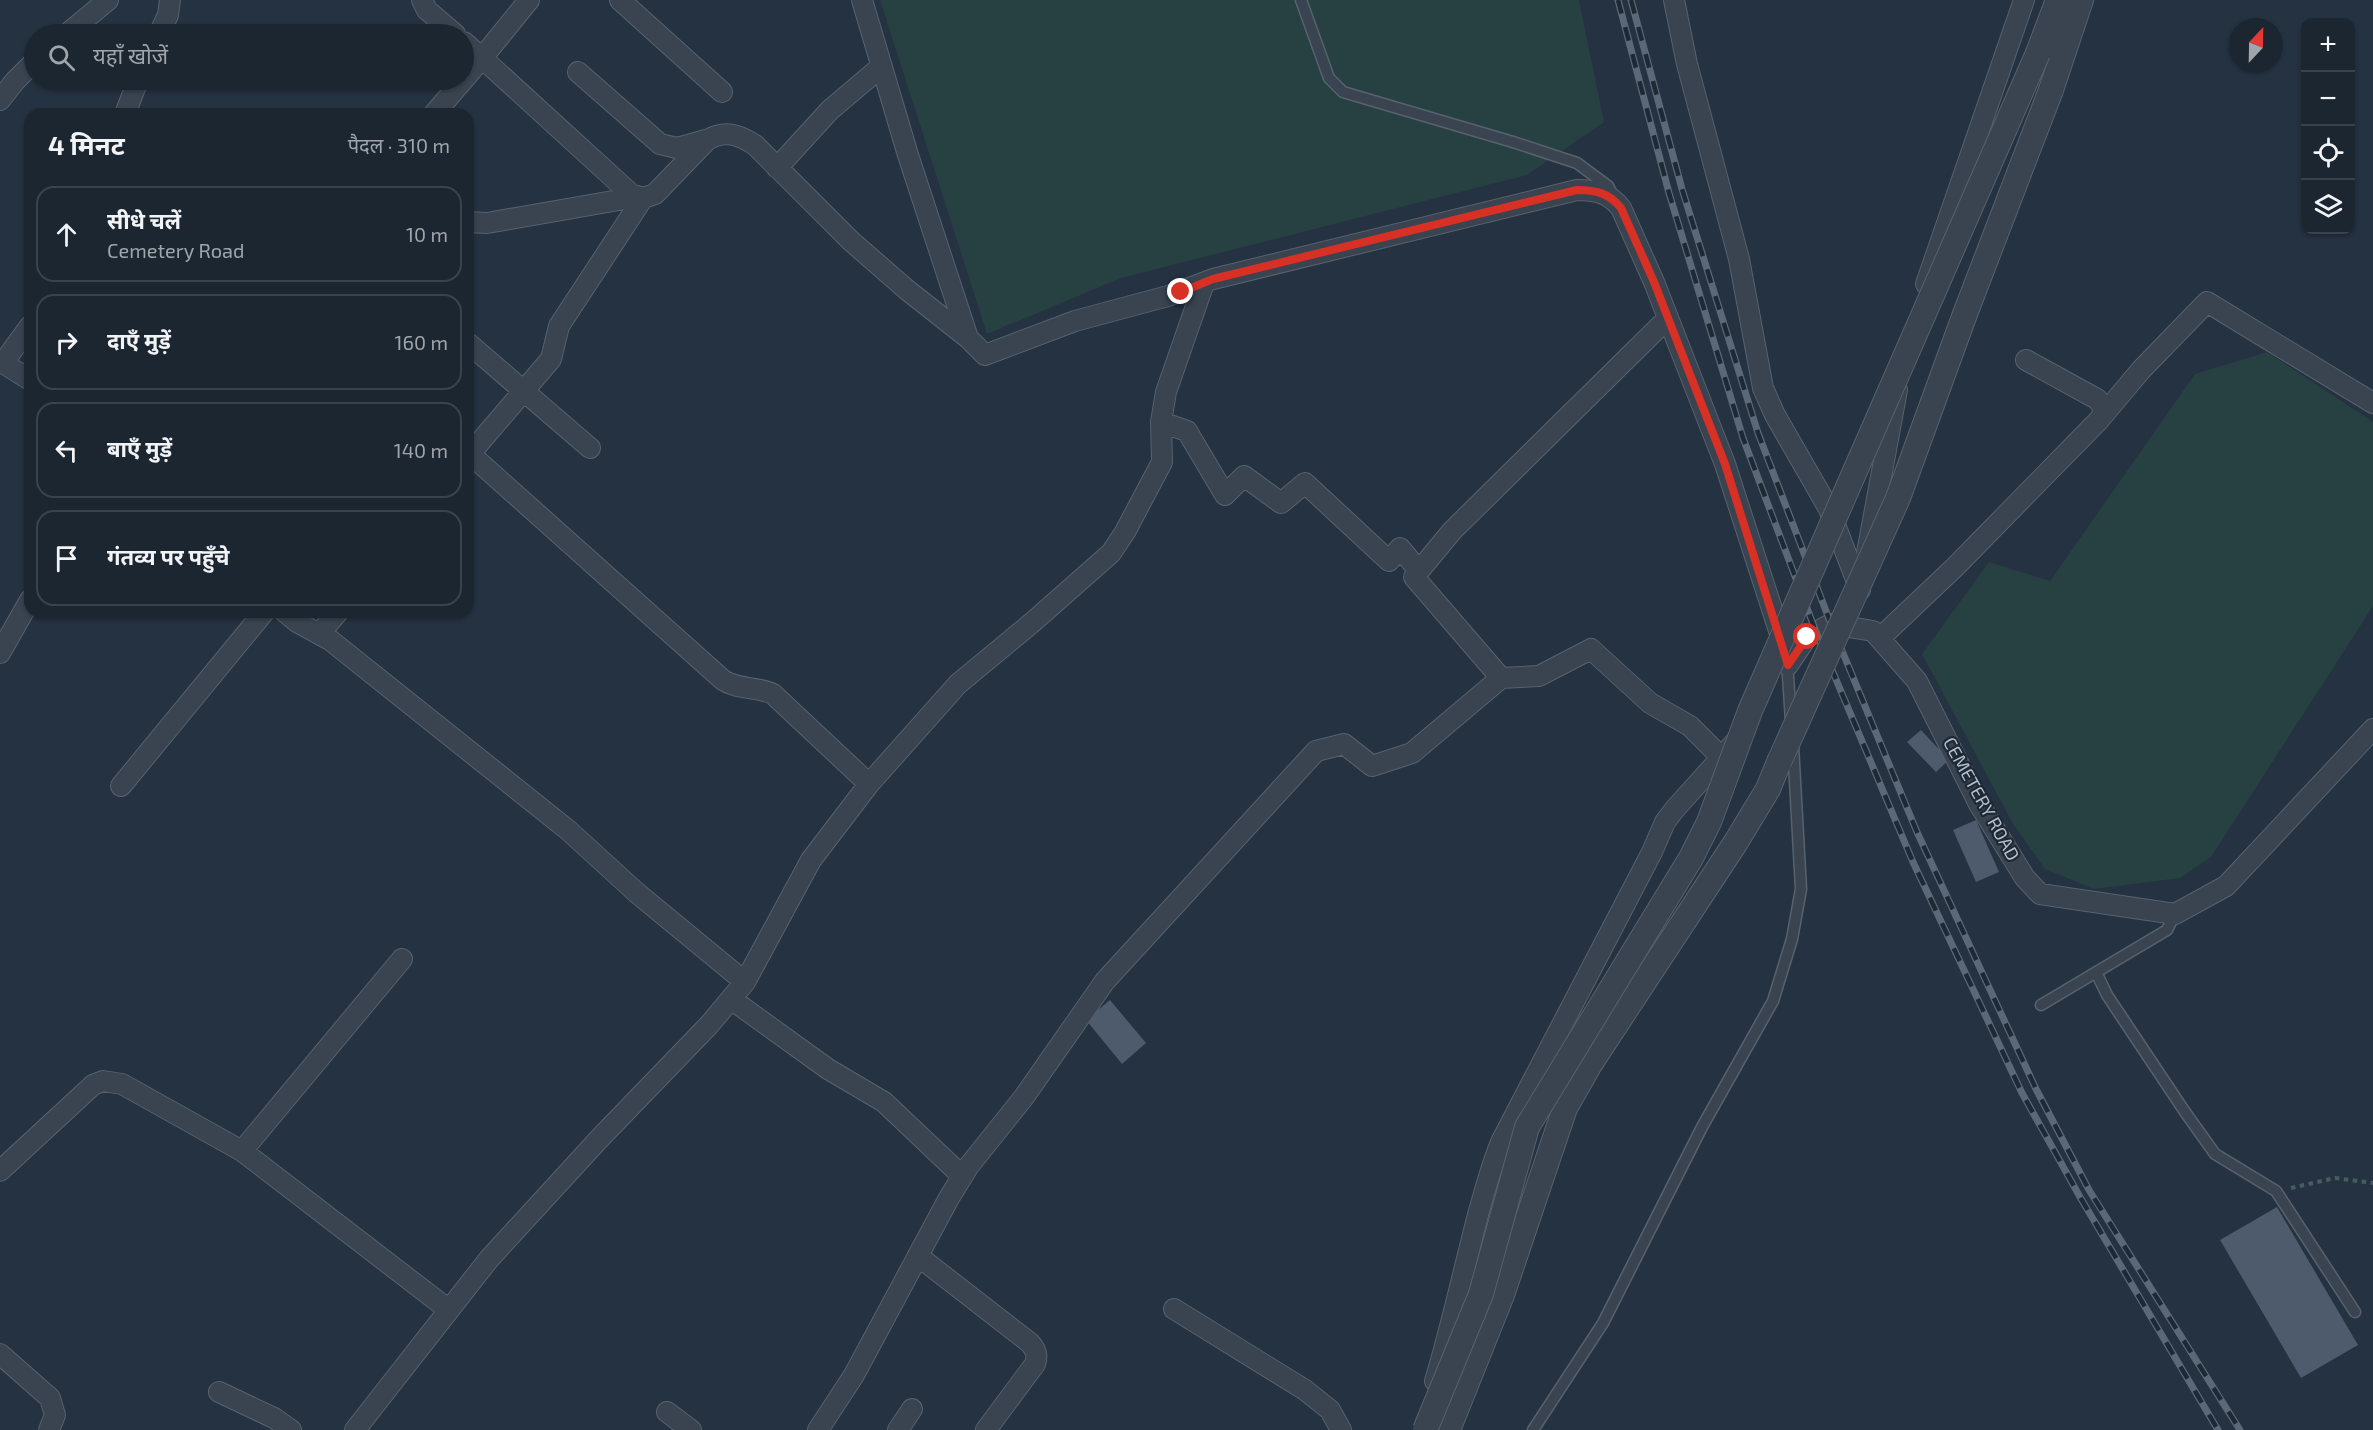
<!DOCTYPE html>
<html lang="hi">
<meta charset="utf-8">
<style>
body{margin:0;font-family:"Exo 2","Noto Sans Devanagari",sans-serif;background:#252e39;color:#f1f3f6}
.controls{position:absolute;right:18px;top:18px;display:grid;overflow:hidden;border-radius:12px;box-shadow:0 2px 4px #0004}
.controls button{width:54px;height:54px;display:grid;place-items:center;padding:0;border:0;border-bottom:2px solid #3a434d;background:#1c2631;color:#f1f3f6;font:30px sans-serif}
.compass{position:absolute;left:2229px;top:18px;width:54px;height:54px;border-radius:50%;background:#1c2631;box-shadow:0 2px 4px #0004;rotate:22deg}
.stop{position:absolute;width:18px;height:18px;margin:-14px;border:4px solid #d93025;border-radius:50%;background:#fff}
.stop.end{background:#d93025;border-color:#fff;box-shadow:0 2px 6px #0008}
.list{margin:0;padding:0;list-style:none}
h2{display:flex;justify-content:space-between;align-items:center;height:78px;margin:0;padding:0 24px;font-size:26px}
h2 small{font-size:20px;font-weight:400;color:#a0a5ab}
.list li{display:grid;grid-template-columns:39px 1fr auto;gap:18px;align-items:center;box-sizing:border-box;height:96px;margin:0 12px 12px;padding:0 12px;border:2px solid #3a434d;border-radius:18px}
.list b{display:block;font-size:22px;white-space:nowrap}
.list p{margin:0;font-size:20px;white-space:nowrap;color:#a0a5ab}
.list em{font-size:20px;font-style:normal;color:#a0a5ab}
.icon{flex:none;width:33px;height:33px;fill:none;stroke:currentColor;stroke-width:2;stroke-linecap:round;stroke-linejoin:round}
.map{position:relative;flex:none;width:2373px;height:1430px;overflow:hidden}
.search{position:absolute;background:#1c2631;box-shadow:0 2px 4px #0004;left:24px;top:24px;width:450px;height:66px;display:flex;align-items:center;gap:15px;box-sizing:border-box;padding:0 21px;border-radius:33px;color:#a0a5ab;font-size:22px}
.panel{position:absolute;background:#1c2631;box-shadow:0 2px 4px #0004;left:24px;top:108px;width:450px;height:510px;border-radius:18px}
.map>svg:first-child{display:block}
.green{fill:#274042}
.building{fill:#4d5b6c}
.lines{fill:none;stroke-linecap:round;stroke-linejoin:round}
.service-casing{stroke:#57626e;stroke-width:13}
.minor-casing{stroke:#57626e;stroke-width:22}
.tertiary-casing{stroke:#57626e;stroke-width:26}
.path{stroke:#455d5e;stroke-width:4;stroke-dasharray:4.5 4.5;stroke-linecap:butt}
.service{stroke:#394450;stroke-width:10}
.minor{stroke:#394450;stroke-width:20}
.tertiary{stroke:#394450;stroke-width:24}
.rail-casing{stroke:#5b6877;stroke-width:7}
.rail{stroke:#1e2936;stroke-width:4.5;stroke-dasharray:14;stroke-linecap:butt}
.tertiary-bridge-casing{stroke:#57626e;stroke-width:26;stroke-linecap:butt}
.tertiary-bridge{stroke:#394450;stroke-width:24}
.route{stroke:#d93025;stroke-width:8}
.labels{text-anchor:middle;stroke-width:4.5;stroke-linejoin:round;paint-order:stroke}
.street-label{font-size:18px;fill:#b5bfcb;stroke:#1e2936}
</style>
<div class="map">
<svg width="2373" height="1430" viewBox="0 0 2373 1430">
<rect width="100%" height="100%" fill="#253241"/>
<!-- green -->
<path class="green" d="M880,0h699l25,122 -77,53 -406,103 -134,56z
M2267,352l106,70v184l-162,251 -31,21 -86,11 -49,-20 -32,-45 -91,-170 67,-92 61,19 145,-207z"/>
<!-- building -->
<path class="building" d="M1921,730l28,30 -13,12 -29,-30z
M1976,820l23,52 -23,10 -23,-52z
M1110,1000l36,43 -24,21 -36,-44z
M2277,1207l81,138 -57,33 -81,-138z"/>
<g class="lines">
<!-- service casing -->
<g class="service-casing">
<path id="service" d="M1301,0l28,78 14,14 170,50 64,21 31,23 5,10
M1787,661l4,60
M2096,972l11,23 78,117 30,42 61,37 79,121
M2041,1005l126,-75 8,-16
M1533,1430l70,-107 99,-196 71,-126 19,-62 9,-50 -8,-144"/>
</g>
<!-- minor casing -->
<g class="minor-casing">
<path id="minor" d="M422,0l5,10 28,24
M529,0l-47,58 149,136 12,4 12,-4 52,-54c18,-10 31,-6 48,5l96,96 55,48 62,49
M620,0l102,92
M862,0l46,155 60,183 17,17 90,-34 93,-25 45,-17 364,-89c19,0 32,3 44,18l33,74 71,182 59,182
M1674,0l13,64 52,195 24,129 12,27 54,94 31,81
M67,34l41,-34
M159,34l9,-19 2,-15
M578,72l82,72 17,4 28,-8
M0,100l15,-19 19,-19
M125,114l13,-34
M434,114l48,-56 -18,-16
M777,168l53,-58 52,-44
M468,222l19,1 149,-26
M1926,284l98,-284
M468,343l122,105
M2026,360l71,39 5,6 1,8
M0,361l3,2 27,-37
M3,363l27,17
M1161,422l26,9 38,64 19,-19 37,27 24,-20 84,78 11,-13 19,23
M470,454l253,226c15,10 33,6 50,14l96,90
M468,456l83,-97 8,-33 84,-128
M1867,553l30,-163
M285,612l12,10 33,18 238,190 69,63 108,89
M319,634l19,-22
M1880,638l75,-71 144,-147 42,-50 66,-68 166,101
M0,653l30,-53
M1788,665l19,-28 24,-13 42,7 44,50 62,123 46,74 15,16 135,20 51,-28 147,-157
M1501,678l-87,-101 38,-46 216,-213
M121,786l143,-174
M402,959l-160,192 207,159
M731,999l97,70 56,33 78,74
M0,1171l93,-86 10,-4 19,3 120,67
M918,1256l112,87c6,7 8,12 5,21l-49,66
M1174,1309l131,81 25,20 11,20
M0,1354l50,44 5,17 -6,15
M1435,1381c17,-56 29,-113 44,-170 7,-24 13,-48 23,-71l150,-288 13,-30 9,-12 63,-70
M219,1392l55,26 17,12
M667,1412l24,18
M355,1430l134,-171 111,-121 109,-113 36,-43 66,-122 58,-76 89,-100 76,-63 77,-68 14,-21 37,-70 -1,-40 5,-30 38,-109
M818,1430l36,-55 95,-177 19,-31 56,-70 81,-116 211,-230 28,-7 28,22 40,-13 89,-75 38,-2 52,-27 59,54 40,23 31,31
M898,1430l14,-21"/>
</g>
<!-- tertiary casing -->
<g class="tertiary-casing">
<path id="tertiary" d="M2038,53l20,-53
M2051,90l30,-90
M1448,1430l54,-135 63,-187 25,-44 146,-222 32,-53 11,-27"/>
</g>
<!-- path -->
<path class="path" d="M2291,1188l44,-10 38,5"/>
<!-- service -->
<use href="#service" class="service"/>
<!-- minor -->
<use href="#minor" class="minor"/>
<!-- tertiary -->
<use href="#tertiary" class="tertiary"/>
<!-- rail casing -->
<g class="rail-casing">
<path id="rail" d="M1618,0l51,193 74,245 73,194 97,230 109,231 58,104 138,233
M1631,0l51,189 76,244 73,191 86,208 119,257 53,101 151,240"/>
</g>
<!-- rail -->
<use href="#rail" class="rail"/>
<!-- tertiary-bridge casing -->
<g class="tertiary-bridge-casing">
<path id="tertiary-bridge" d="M1779,762l119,-264 67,-184 86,-224
M1425,1430l56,-136 46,-167 164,-269 18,-36 41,-111 288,-658"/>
</g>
<!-- tertiary-bridge -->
<use href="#tertiary-bridge" class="tertiary-bridge"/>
</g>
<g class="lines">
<!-- route -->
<path class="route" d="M1181,292l32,-13 364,-89c19,0 32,3 44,18l33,74 71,182 63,201 19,-28"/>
</g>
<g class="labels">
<!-- street labels -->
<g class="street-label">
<text transform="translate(1981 799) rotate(61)" y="6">CEMETERY ROAD</text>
</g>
</g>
</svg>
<div class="controls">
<button>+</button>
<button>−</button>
<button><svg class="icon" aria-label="locate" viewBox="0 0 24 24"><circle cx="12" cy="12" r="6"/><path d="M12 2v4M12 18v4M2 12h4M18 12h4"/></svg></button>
<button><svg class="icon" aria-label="layers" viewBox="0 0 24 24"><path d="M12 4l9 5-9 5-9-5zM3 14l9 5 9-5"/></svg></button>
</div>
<svg class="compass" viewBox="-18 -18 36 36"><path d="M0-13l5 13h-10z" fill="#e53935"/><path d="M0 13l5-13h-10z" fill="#a0a5ab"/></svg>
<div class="stop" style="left:1807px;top:637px"></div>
<div class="stop end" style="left:1181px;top:292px"></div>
<div class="search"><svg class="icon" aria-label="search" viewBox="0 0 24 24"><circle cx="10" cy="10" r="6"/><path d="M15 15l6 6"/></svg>यहाँ खोजें</div>
<section class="panel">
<h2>4 मिनट<small>पैदल · 310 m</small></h2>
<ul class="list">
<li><svg class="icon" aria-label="ahead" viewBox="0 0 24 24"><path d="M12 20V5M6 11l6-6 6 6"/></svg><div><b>सीधे चलें</b><p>Cemetery Road</p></div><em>10 m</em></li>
<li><svg class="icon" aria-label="right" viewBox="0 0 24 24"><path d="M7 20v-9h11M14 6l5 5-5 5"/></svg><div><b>दाएँ मुड़ें</b></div><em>160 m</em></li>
<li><svg class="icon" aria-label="left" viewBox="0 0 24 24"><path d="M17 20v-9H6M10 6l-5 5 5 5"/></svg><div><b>बाएँ मुड़ें</b></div><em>140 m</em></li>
<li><svg class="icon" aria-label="arrive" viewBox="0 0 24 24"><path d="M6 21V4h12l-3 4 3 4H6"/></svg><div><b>गंतव्य पर पहुँचे</b></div></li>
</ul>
</section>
</div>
